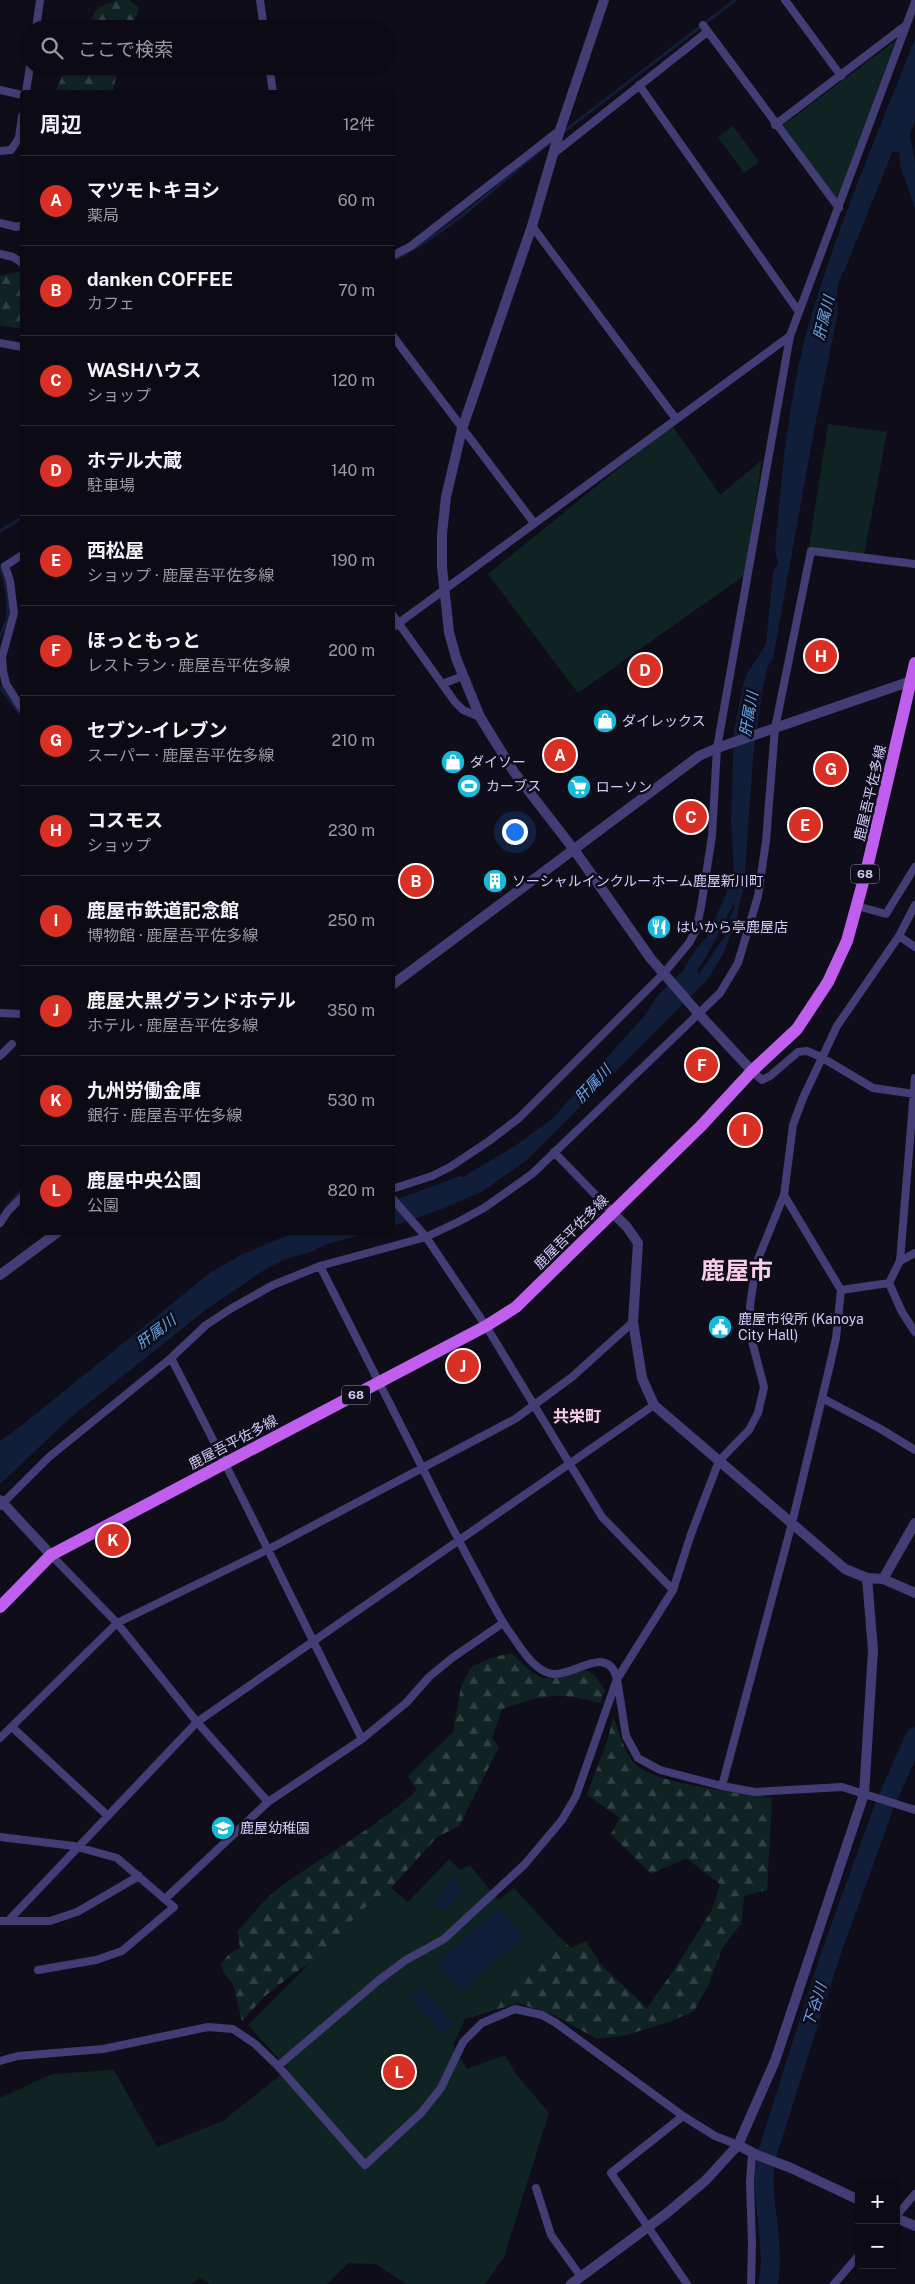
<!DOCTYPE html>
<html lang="ja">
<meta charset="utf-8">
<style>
body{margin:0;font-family:"Public Sans","Noto Sans JP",sans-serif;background:#1a1822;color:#f1f3f6}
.controls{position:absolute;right:15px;bottom:15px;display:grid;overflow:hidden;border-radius:5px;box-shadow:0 1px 4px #0004}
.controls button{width:45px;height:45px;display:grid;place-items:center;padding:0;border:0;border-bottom:1px solid #2c2b34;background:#0c0a14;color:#f1f3f6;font:25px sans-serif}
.you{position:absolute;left:514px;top:831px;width:18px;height:18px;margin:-12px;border:4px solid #fff;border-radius:50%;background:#1a73e8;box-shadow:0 0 0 8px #1a73e833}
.badge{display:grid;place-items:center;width:32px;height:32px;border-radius:50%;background:#d93025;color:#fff;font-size:16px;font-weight:700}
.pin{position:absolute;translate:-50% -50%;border:2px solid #fff;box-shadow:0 1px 5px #0006}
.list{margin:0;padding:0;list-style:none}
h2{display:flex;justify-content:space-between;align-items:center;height:65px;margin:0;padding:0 20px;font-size:21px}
h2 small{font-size:16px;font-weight:400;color:#9a9aa0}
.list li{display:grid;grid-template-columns:32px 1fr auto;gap:15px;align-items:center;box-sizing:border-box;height:90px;padding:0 20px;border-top:1px solid #2c2b34}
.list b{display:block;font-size:19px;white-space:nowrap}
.list p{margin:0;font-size:16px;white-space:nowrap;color:#9a9aa0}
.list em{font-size:16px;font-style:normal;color:#9a9aa0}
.icon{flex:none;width:28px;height:28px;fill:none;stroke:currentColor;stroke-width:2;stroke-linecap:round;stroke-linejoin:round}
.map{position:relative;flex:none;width:915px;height:2284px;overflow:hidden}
.search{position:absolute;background:#0c0a14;box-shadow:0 1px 4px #0004;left:20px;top:20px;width:375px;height:55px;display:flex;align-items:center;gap:12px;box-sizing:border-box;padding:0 18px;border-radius:28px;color:#9a9aa0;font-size:19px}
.panel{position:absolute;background:#0c0a14;box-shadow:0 1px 4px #0004;left:20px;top:90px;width:375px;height:1145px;border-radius:5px}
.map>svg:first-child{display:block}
.forest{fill:url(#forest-firs)}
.park{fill:#102323}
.water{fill:#111e3a;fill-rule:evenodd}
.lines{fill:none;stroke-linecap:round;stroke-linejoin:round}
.stream{stroke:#111e3a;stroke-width:3}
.river{stroke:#111e3a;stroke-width:19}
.minor{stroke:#423d74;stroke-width:8}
.tertiary{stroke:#423d74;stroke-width:10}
.primary{stroke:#c05eed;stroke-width:12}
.labels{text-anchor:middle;stroke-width:5;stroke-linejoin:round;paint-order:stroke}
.shield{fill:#100d1a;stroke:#9892b6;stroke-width:1}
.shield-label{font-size:12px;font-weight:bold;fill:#d3cbf9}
.poi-label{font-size:14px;fill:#d3cbf9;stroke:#100d1a;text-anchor:start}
.street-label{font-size:14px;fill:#d3cbf9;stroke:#100d1a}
.water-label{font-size:15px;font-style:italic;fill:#65a6ee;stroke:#100d1a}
.quarter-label{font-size:16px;font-weight:bold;fill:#facde7;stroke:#100d1a}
.town-label{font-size:24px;font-weight:bold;fill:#facde7;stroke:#100d1a}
</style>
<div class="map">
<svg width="915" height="2284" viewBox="0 0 915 2284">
<defs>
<pattern id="forest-firs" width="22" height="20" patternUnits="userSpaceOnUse" patternTransform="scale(1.25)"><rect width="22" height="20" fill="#102323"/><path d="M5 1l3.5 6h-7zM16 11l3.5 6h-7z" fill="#324244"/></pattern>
</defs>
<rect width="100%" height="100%" fill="#100d1a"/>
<!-- forest -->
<path class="forest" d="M117,0h12l10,8 -8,21h-45l11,-21z
M67,66h51l-4,21 1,5h-60z
M22,271v58l-22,-4v-49z
M511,1653c11,9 19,22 34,25 15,3 35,-15 48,-4 4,4 8,11 12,16l-5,13c-42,-12 -58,-8 -98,6l-10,29 7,9 -40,79 -22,11 -46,51 -21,15 -54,56 -23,15 -28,22 -23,25 -9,-37 -9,-11 -3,-9 8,-10 11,-6 -2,-17c12,-13 23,-28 36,-39 46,-36 101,-62 143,-102l-9,-14 45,-44 8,-45 10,-20 20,-9z
M613,1716c6,16 11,37 23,49 20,19 106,28 136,33l-5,92 -23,6 -3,28 -19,24 -13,36 -15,27 -25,11 -43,13 -29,4 -43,-24 -36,-12 -53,16 93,-83 13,12 15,-7 16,25 45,42 29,-41 36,-57 8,-26 -34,-26 -35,16 -40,-40 9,-16 -33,-23 21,-56z"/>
<!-- park -->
<path class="park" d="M896,40l-59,159 -56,-72z
M733,126l26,36 -15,11 -26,-36z
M828,424l59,8 -23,123 -55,-8z
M672,425l48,70 42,-35 -17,115 -167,118 -90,-119z
M449,1859l11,11 10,-5 28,35 16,-12 44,48 -93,83 -12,26 14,24 38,-14 11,19 33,39 -45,144 -19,27h-79l-30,-20 -27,-1 -22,21h-117l-10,-6 -8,6h-192v-186l52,-24 62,-4 43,77 66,-26 65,-52 -40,-44 122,-122 21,-15 17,14z"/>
<!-- water -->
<path class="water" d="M915,39v82l-5,14 5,27v46l-15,-42 -1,-15 -7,2 -47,116c-9,14 -9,27 -7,43l-23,113 -42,233 -6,10 -4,18 -10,71 -9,129 -9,38 -12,30 -16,26 -180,180 -44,31 -41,18 -49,17 -1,-25 68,-25 3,1 52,-31 38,-28 93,-104 12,-19 24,-23 14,-23 11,-12 27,-61 -3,-56 3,-90 11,-53 21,-33 7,-71 5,-10 -3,-14c7,-75 13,-152 34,-225 28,-97 69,-191 106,-285zM734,903l1,4 -5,9 -5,20 -26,38 -2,-4c16,-20 24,-44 37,-67z
M293,1233h75l-41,11 -16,8 -26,7 -24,13 -54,37 -136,108 -71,67v-43l21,-15 190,-154 30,-17z
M450,1879l9,1 3,6 -1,8 -18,17 -9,-6 4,-10 6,-4 2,-7z
M499,1908l25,28 -64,56 -24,-29z
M422,1988l31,36 -11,10 -31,-37z"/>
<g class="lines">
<!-- stream -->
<path class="stream" d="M562,133l173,-133
M392,261c60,-30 109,-80 161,-121
M0,531l22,-13
M0,565c5,16 10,36 7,53 -1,7 -5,13 -7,19
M0,687l22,30
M6,1208l16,-19"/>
<!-- river -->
<path class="river" d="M768,2284c9,-40 -11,-92 -1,-130l63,-198 55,-152 30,-67"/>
<!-- minor -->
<path class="minor" d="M260,0l4,29
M785,0l56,76
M703,25l136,183
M36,29l4,-29
M269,66l4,26
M639,85l160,227
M0,90l22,5
M26,92l4,-26
M775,125l130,-99
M0,151l11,-1 8,-12 3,-22
M553,154l154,-122
M0,223l17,4 5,-2
M532,226l144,193
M0,254l13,3 9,6
M392,256l19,-10 149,-116
M392,335l142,188
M0,343l22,4
M22,555l-17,11 5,15 4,32 -12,44 1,14 3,13 16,25
M392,614l63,88 8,8 17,7
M392,628l398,-292
M442,684l21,-8
M857,906l29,8 29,-47
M899,936l16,11
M0,1013l22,1
M0,1056l12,-12
M752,1071l10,9 8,-4 28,-24 9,-1 14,6 52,31 42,6
M915,1078l-15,183 -11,22 13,29 13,20
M554,1152l58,60
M392,1189l40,-13 18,-9 39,-26 30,-23 145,-145 25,-30 7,-13 5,-23 11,-71 5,-88 73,-412 125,-334
M392,1198l34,39 60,89 116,191 71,73
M0,1223l8,-12 14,-14
M900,1261l15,-8
M320,1266c36,71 72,142 108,213 17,35 35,70 54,105 8,15 16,31 26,46 11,14 25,42 45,44 22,2 55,-31 64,5l9,57 12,22 22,12 62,16 33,6 87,-5 73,23
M841,1290l48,-7
M171,1358c66,126 127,254 191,381
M822,1398l57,30 36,22
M0,1506l49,-49 122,-99 35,-33 26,-17 41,-23 47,-19 106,-29 32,-15 26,-14 48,-34 188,-181 18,-30 20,-67 8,-55 9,-113 36,-177 104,13
M51,1555l66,68 80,99 71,80
M12,1727l96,89
M0,1738l117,-115 150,-73 248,-131 57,-42 61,-55
M722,1786l70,-263 37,-154 7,-31 5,-48 -57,-95
M0,1837l74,9 43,12 57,49 -52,44 -26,9 -58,10
M165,1899l103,-97 94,-63 44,-36 23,-26 23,-19 51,-35
M10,1919l187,-197 457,-317
M0,1921h50l27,-9 62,-36
M0,2061l18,-5 85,-7 105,-22 25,2 22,15 23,22 87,99 56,-52 20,-25 22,-46 19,-19 33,-14 27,6 14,8 127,93 32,20 23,9
M278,2066l101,-86 27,-20 38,-21 81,-75 37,-44 14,-24 41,-117 56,-89 18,-56 28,-73 30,-31 9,-17 6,-26 -12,-46 -2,-35 6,-42 28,-69 9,-70 10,-27 34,-72 62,-90 16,-31
M683,2116l-72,57 76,111
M536,2188l15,47 30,42
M896,2216l19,-22
M751,2284l1,-41 -2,-61 2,-29
M834,2284l25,-29"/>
<!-- tertiary -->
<path class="tertiary" d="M604,0l-44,130 -28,96 -70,203 -16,68 -4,37v33l7,65 7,26 24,59 34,55 61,79 76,108 48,55 53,57
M392,985l307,-229 18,-8 194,-67
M612,1212l15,15 11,16 -5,79 9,56 12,27 191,164 22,9 16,1 32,14
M0,1275l58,-43
M0,1500l51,55
M883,1579l32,-56
M738,2145l19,10 34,13 68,32
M896,2218l19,8
M571,2284l96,-71 39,-33 32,-35 37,-84 89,-267 9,-144 -6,-72"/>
<!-- primary -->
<path class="primary" d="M0,1607l51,-52 435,-229 30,-19 185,-181 51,-55 45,-42 31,-47 19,-41 20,-73 48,-205"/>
</g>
<!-- icons -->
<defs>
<g id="shop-disc" transform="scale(1.25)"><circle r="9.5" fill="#18bad9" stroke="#100d1a"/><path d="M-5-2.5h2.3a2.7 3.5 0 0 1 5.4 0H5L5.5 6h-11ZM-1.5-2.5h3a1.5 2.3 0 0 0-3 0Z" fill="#fff"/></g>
<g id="stadium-disc" transform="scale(1.25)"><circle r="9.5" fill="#18bad9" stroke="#100d1a"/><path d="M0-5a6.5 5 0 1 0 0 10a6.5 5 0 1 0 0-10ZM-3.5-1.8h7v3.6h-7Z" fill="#fff"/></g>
<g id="supermarket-disc" transform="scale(1.25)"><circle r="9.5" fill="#18bad9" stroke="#100d1a"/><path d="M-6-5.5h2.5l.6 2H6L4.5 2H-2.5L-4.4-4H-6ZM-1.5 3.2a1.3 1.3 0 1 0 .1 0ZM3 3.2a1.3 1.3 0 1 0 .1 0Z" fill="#fff"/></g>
<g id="building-disc" transform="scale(1.25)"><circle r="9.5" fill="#18bad9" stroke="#100d1a"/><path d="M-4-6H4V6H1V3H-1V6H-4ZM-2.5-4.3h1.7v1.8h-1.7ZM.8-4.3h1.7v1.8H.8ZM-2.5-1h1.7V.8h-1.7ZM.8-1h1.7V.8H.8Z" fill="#fff"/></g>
<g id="restaurant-disc" transform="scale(1.25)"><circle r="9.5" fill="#18bad9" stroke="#100d1a"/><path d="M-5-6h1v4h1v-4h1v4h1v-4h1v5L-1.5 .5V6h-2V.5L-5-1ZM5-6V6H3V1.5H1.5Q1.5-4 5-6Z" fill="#fff"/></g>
<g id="civic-disc" transform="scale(1.25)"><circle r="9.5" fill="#18bad9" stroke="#100d1a"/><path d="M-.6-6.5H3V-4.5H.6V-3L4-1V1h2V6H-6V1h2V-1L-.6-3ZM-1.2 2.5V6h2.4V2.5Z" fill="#fff"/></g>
<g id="school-disc" transform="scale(1.25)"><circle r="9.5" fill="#18bad9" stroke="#100d1a"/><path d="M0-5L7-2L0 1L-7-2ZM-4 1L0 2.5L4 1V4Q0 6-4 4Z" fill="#fff"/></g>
</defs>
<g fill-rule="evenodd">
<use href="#shop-disc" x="605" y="721"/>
<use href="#shop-disc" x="453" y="762"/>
<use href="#stadium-disc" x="469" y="786"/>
<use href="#supermarket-disc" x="579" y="787"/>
<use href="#building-disc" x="495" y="881"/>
<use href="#restaurant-disc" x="659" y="927"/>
<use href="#civic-disc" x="720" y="1327"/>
<use href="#school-disc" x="223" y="1828"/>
</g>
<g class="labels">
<!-- shield labels -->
<g class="shield">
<rect x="851" y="864.5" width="28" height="19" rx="4"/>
<rect x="342" y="1385.5" width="28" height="19" rx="4"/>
</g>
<g class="shield-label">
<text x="865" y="878">68</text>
<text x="356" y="1399">68</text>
</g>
<!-- poi labels -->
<g class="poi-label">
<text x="622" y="726">ダイレックス</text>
<text x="470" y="767">ダイソー</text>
<text x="486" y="791">カーブス</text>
<text x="596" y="792">ローソン</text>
<text x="512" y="886">ソーシャルインクルーホーム鹿屋新川町</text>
<text x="676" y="932">はいから亭鹿屋店</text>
<text x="738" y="1324">鹿屋市役所 (Kanoya<tspan x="738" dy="16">City Hall)</tspan></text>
<text x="240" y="1833">鹿屋幼稚園</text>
</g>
<!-- street labels -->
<g class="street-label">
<text transform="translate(870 793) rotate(-77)" y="5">鹿屋吾平佐多線</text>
<text transform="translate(571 1232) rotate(-45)" y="5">鹿屋吾平佐多線</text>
<text transform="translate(233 1442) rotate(-28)" y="5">鹿屋吾平佐多線</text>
</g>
<!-- water labels -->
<g class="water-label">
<text transform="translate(824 318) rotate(-76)" y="5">肝属川</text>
<text transform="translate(749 714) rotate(-80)" y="5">肝属川</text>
<text transform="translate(593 1084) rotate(-47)" y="5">肝属川</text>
<text transform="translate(156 1332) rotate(-37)" y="5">肝属川</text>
<text transform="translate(815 2005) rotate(-72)" y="5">下谷川</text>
</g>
<!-- quarter labels -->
<g class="quarter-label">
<text x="577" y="1422">共栄町</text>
</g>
<!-- town labels -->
<g class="town-label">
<text x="737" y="1279">鹿屋市</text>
</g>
</g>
</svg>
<div class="controls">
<button>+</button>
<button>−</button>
</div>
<div class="you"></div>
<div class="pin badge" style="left:560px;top:755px">A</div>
<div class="pin badge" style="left:416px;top:881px">B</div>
<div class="pin badge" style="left:691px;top:817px">C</div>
<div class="pin badge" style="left:645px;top:670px">D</div>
<div class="pin badge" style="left:805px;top:825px">E</div>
<div class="pin badge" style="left:702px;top:1065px">F</div>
<div class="pin badge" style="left:831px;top:769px">G</div>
<div class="pin badge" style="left:821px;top:656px">H</div>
<div class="pin badge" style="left:745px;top:1130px">I</div>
<div class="pin badge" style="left:463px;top:1366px">J</div>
<div class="pin badge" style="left:113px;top:1540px">K</div>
<div class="pin badge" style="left:399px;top:2072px">L</div>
<div class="search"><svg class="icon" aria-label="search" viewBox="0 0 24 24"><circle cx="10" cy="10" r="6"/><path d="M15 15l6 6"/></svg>ここで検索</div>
<section class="panel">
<h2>周辺<small>12件</small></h2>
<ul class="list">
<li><span class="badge">A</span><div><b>マツモトキヨシ</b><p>薬局</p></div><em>60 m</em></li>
<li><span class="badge">B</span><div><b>danken COFFEE</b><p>カフェ</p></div><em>70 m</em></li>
<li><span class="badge">C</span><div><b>WASHハウス</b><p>ショップ</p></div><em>120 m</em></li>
<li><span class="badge">D</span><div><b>ホテル大蔵</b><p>駐車場</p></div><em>140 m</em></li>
<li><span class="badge">E</span><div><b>西松屋</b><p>ショップ · 鹿屋吾平佐多線</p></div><em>190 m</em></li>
<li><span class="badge">F</span><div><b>ほっともっと</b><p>レストラン · 鹿屋吾平佐多線</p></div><em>200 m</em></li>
<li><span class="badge">G</span><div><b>セブン-イレブン</b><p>スーパー · 鹿屋吾平佐多線</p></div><em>210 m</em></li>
<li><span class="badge">H</span><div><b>コスモス</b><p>ショップ</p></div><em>230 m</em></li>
<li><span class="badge">I</span><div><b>鹿屋市鉄道記念館</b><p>博物館 · 鹿屋吾平佐多線</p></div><em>250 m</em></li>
<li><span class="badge">J</span><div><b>鹿屋大黒グランドホテル</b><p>ホテル · 鹿屋吾平佐多線</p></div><em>350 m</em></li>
<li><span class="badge">K</span><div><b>九州労働金庫</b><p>銀行 · 鹿屋吾平佐多線</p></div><em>530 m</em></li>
<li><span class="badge">L</span><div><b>鹿屋中央公園</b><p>公園</p></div><em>820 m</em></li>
</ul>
</section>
</div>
